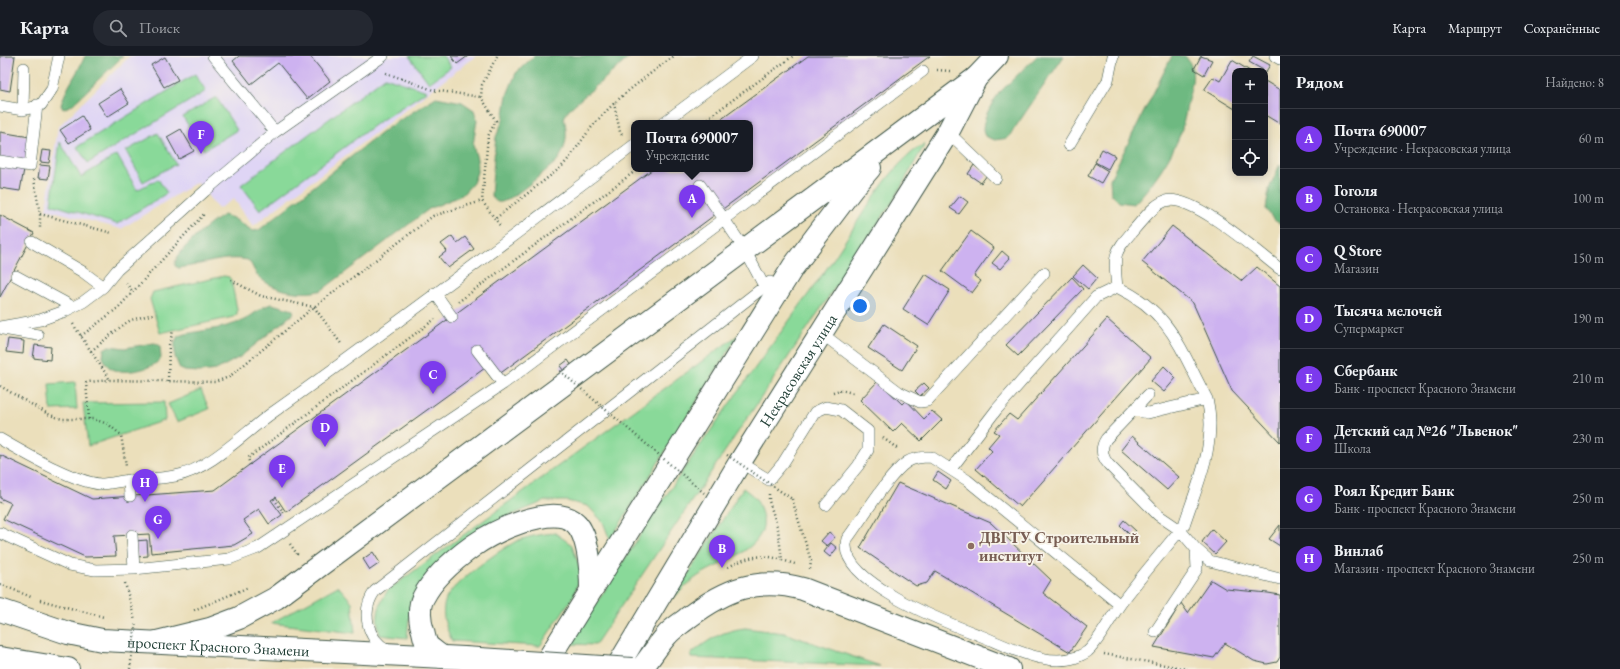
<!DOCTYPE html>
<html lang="ru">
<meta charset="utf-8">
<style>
body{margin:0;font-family:"EB Garamond",serif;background:#242831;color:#f1f3f6}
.controls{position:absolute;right:12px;top:12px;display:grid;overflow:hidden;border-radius:8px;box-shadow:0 2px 10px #0003}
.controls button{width:36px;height:36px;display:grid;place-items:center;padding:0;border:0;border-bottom:1px solid #363941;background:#171b24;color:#f1f3f6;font:20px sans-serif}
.you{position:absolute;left:860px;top:250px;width:14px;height:14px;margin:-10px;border:3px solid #fff;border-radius:50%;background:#1a73e8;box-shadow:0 0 0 6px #1a73e833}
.badge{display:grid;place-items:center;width:26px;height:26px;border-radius:50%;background:#7c3aed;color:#fff;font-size:13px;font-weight:700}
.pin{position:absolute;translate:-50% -33px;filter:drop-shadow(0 1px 2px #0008)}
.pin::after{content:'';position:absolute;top:21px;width:14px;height:12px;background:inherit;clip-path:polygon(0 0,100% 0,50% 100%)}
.popup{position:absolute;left:631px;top:64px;width:122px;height:52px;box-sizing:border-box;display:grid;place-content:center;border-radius:8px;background:#171b24;filter:drop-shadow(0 1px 3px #0005);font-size:13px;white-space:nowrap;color:#9ea1a6}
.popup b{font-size:15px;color:#f1f3f6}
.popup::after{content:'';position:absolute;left:50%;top:100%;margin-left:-8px;border:8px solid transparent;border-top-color:#171b24}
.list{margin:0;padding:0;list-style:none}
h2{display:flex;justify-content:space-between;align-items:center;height:52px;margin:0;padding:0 16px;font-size:17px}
h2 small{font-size:13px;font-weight:400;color:#9ea1a6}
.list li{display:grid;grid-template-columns:26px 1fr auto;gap:12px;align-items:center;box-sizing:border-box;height:60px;padding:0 16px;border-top:1px solid #363941}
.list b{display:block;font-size:15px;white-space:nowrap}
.list p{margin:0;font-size:13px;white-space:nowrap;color:#9ea1a6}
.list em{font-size:13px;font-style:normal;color:#9ea1a6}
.icon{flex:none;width:22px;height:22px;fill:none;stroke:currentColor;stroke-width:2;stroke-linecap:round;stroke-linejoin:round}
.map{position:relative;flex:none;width:1280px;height:613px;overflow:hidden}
header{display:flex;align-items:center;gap:24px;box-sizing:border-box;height:56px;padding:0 20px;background:#171b24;border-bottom:1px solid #363941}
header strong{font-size:19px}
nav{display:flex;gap:22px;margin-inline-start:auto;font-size:14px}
.search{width:280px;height:36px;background:#242831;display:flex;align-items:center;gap:10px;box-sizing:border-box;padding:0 14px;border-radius:22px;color:#9ea1a6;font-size:15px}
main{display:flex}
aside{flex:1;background:#171b24}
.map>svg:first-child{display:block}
.built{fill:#dfd5f5}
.green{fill:#89d999;stroke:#548b66}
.forest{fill:#6eb981;stroke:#467b5a}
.building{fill:#cdb2f0}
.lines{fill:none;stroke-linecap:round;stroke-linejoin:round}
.lane-casing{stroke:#3e5548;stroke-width:12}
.primary-casing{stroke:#3e5548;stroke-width:24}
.highway-casing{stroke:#3e5548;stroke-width:24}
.path{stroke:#3e5548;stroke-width:2.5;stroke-dasharray:1 3;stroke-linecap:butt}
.lane{stroke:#fff;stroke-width:11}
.primary{stroke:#fff;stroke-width:22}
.highway{stroke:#fff;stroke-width:22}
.primary-bridge-casing{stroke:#3e5548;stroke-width:24;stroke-linecap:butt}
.path-bridge{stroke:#3e5548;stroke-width:2.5;stroke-dasharray:1 3;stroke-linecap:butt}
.primary-bridge{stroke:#fff;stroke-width:22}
.education-dot{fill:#8d6e63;stroke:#f7f3e8;stroke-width:1.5}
.labels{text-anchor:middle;stroke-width:3.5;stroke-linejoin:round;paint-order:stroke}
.street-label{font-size:16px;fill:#1f3d34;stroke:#f7f3e8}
.education-label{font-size:16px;font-weight:bold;fill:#785e54;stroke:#f7f3e8;text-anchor:start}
</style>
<header>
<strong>Карта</strong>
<div class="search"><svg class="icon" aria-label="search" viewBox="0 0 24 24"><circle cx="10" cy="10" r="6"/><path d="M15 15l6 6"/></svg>Поиск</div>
<nav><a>Карта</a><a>Маршрут</a><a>Сохранённые</a></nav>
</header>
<main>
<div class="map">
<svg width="1280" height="613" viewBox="0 0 1280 613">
<rect width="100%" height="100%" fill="#f7f3e8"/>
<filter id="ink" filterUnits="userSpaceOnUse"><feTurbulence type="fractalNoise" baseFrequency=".025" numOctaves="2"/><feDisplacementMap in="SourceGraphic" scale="8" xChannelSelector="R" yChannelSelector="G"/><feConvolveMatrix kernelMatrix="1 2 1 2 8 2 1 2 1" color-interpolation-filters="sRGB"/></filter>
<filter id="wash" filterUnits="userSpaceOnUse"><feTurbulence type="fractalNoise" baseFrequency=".012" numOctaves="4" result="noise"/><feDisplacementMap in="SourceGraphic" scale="16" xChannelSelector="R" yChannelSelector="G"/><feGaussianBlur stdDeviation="0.9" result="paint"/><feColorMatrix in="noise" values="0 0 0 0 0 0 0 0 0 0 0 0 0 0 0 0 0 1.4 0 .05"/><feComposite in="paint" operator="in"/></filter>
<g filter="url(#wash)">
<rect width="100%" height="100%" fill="#ebdfbb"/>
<!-- built -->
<path class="built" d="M130,0h346l-223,170 -19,-27 -16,10 -21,-27 -76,47 -75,-20 12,-82z"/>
<!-- green -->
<path class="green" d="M409,0h34l8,11 -22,16z
M195,18l11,17 -118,72 -11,-16z
M385,21l42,14 -50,32 -117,87 -19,-25z
M216,41l21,33 -33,20 -21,-33z
M158,77l18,31 -33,18 -17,-31z
M60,86l21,35 36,-22 20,35 21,-11 9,14 -50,31 -66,-20z
M925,88l-32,57 -298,444 -25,-1c37,-56 72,-114 110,-169 48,-71 100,-141 150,-211 23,-33 61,-104 95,-120z
M224,220l5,1 2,3 6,29v5l-4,3 -73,16 -10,-34 3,-7z
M738,279l-128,205 -7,-18 -15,-16 -21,-5h-22l-38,16 -96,83 -4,38 -27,-3c-5,-17 -2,-30 8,-45z
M75,326l2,27 -26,1 -2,-26z
M201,334l8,19 -32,13 -9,-18z
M164,346l1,18 -77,26 -5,-43z
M743,432c13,10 14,10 19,26 10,32 -38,47 -59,59 -11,6 -21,17 -31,26z
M555,477l17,12 9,27 -7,23 -34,51 -88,-5c-6,-14 -12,-27 -6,-42 5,-15 57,-52 73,-59 11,-4 24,-6 36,-7z
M338,530l14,16 3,31 -84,-10z
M745,572l39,5 96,33 -189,-8v-4c18,-15 31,-23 54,-26z"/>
<!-- forest -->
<path class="forest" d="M85,0h38l-51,49 -9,4 -2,-4c5,-18 17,-32 24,-49z
M534,0h97l-63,54 -4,8c4,16 3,31 -8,44 -11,9 -43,38 -55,40 -5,1 -7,-3 -10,-6l4,-49 1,-10 7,-17 4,-25 9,-22z
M1037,0h27l-56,82 -13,2 -10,-4c-7,-11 7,-33 14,-43z
M1172,0h13c12,13 7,28 3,44 -2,10 -4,22 -7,32 -8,23 -30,55 -47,72l-15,-2 -8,-8 -1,-15z
M436,41l26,5 12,8 3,10 -4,25 4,14v13l-4,11 -11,12 -33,14 -107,81c-19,6 -47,1 -62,-12 -6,-5 -7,-13 -12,-18 -23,-5 -46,5 -69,8l-4,-2c-2,-13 37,-45 49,-51l9,3 20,13 6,-1 127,-101z
M1280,108v60l-7,-5 -7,-10 3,-20z
M272,248l21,6 1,3 -54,44 -24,13 -16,2 -15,-1 -5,-2 -5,-12v-15l3,-6c21,-6 42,-6 61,-14 13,-4 19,-15 33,-18z
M154,287l4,1 2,3 1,11c-7,12 -41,18 -52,9 -3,-2 -5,-7 -6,-11l1,-7 5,-3 16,2z"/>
<g id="blocks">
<!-- building -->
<path class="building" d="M0,0h15l-5,35 -10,-2z
M239,0h71l20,25 -23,18 -29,-36 -27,21 -18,-23z
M451,0h17l-11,8z
M808,0h122l-432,319 -13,-7 -199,144 -10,-15 -5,3 11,15 -13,9 -10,-15 -16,11 10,14 -19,11 -83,8 -2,-19 -35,2 2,20 -31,1 -82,-38 8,-16 -11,-5v-43l92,44 123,-9 438,-321h97v-46h-34z
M1201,0l11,4 -8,15 -10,-6z
M1253,0l17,9 -5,8v-2l-16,-9z
M165,1l13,23 -14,7 -13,-22z
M1232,4l18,11h-15v38l-31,-19 9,-13 7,4z
M1265,25l15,9v34l-15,-9z
M120,33l9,14 -22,14 -9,-14z
M82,60l8,14 -21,13 -9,-13z
M181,73l13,22 -15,8 -12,-22z
M0,76l30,5 -10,54 -20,-3z
M1102,93l13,7 -7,13 -13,-7z
M42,94l9,1 -2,12 -9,-1z
M1095,107l13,8 -7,12 -13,-7z
M40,109l10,1 -2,13 -10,-1z
M974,109l13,10 -6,8 -13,-9z
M960,140l8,6 -9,12 -9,-6z
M0,159l34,18 -34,64z
M1172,170l70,55 15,-14 23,19v93l-2,2 2,2v59l-48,-51 -39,-88 -51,-41z
M971,175l23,17 -20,28 7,5 -9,12 -30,-22z
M452,180l5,7 8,-6 9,12 -26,19 -9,-11 8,-6 -6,-7z
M1002,195l8,7 -10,11 -8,-6z
M1083,209l14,13 -9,11 -15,-13z
M925,218l25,16 -22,35 -25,-16z
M1072,221l11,12 -65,67 -12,-11z
M1107,263l44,39 -131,149 -44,-38 16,-18 -4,-4 11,-13 -5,-3 15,-17 8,6z
M884,268l33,22 -15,24 -34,-22z
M8,283l16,2 -1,13 -17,-2z
M35,289l16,2 -1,13 -17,-2z
M568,304l4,6 -8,5 -4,-5z
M1164,310l12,12 -12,14 -13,-11z
M878,325l24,23 4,-4 18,19 8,-8 10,9 -21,21 -19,-18 -9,9 -33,-32z
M924,327l5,5 -9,8 -5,-5z
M1132,380l47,41 -12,13 -46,-40z
M938,416l13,9 -5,8 -13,-9z
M898,427l93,40 60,57 -8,13 44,34 -17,25 -135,-81 -8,12 -11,3 -56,-38z
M1124,464l12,11 -5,5 -11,-11z
M1280,469v21l-11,-7z
M1212,473l14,13 -11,12 -13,-12z
M829,476l6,5 -8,9 -6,-5z
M147,484l1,16 -11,1 -2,-16z
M831,487l6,5 -7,9 -6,-5z
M373,496l7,11 -10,7 -7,-11z
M1211,524l15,9 42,4 12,2v62l-3,5 -10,2 -13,-3 -29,-18 -11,15 -60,-11 27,-44 7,10z"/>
</g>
</g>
<g filter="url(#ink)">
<use href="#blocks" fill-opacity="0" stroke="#3e5548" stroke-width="1"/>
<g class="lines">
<!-- lane casing -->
<g class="lane-casing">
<path id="lane" d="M213,0l62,76
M1275,0l5,3
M0,50l23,4 18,-5 11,-16 7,-33
M23,54l1,-42
M663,67l90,-67
M948,76l48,46
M1069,89l39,-65 5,-24
M0,105l30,5 7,-61
M700,129l24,34 199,-148
M32,186l51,30 20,15
M16,220l57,31
M1117,231c55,26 63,62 90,112 11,43 -10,86 -23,126l-4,5 -22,-15 -49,-50c-7,-8 -9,-17 -3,-26l42,-44
M435,237l17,24
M0,271l40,-7 25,-9 18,-9 20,-15 14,-17 88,-79 70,-59 108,-76
M3,273l35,6
M821,277l78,59 21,10 7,-1 117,-128
M477,294l26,34
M1134,354l14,3 59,-14
M0,383c25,14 71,42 100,45 9,0 20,-3 30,-4 15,-1 30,-1 45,-4 34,-6 69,-43 97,-63 123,-87 242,-178 362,-268
M740,406l29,18 14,-17 32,-51 11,-5 15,3 27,21v19l-10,16 -32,39
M951,413l46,-60 99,-112 21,-10c-4,-36 -3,-34 21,-62 7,-8 16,-20 27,-24 27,-8 93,51 115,68
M129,424l1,16
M0,477l70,32 25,5 39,-1 95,-10 29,-11 245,-164 221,-165 21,31 19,36
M132,479l2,34
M1120,549l-153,-125 -36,-23c-7,0 -18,1 -24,5 -19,13 -45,57 -60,77 -13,42 103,85 132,96 20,8 41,19 62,23 13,3 24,3 36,-1 4,-2 9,-4 11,-6 11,-10 22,-32 31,-45 19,-26 41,-51 61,-76l16,19 14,12 70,18
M1155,576l42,-63 -1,-20
M388,594c-22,-11 -27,-40 -13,-59l395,-309"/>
</g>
<!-- primary casing -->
<g class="primary-casing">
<g id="primary">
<path id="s1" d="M0,554l68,23 34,7 362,18"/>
<path d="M442,601c-4,-3 -10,-7 -14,-11 -3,-4 -4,-10 -5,-15 -3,-8 -5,-24 0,-33 10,-20 32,-39 50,-52 20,-14 77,-42 100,-25 16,11 18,51 18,69"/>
<path d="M0,602l68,11"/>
<path d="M641,613c9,-11 17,-24 26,-34 6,-7 15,-12 22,-18 36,-27 68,-41 114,-28l206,80"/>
</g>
</g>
<!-- highway casing -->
<g class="highway-casing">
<g id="highway">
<path d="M157,586l53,-13 29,-11 37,-20 700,-520"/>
<path d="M542,613l251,-402 59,-78 18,-21"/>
<path id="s2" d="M616,613l124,-207 208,-330 28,-54 21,-22"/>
</g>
</g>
<!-- path -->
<path class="path" d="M497,0l-15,29 -1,12 15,24 -8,15 -6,65 19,26
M937,14l13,1
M386,17l47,17 48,7
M614,47l6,29 2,3
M701,67l92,-67
M34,123l6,35v15
M40,158l72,19
M496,162l63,-49c15,-14 24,-33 38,-48 22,-25 50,-45 77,-65
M231,224l30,16 53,11 28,38
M126,227l7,9
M458,246l180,-133
M73,268l37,56
M81,280l37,-28 86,-94
M91,295l32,-26 8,-5 22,-6
M168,325l1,-36 4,-14
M0,330l48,28 10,4 5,1h30l15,5 13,11 5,31
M840,334l13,3
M833,336l7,-2v4
M89,363l-3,-36 2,-1 22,-2 105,2 14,-5 85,-70 119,-91 49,-15
M883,382l15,11
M250,409l-2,-7 187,-139
M769,438v7l9,28 4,31 13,4
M274,443l10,14
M792,443l19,62 -1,8
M0,447l2,-4
M290,488l7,10 -1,1
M728,511c20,-10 32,-14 54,-7
M125,527l10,38
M0,528l31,13
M40,544l64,17
M194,554l55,-23
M1104,598l83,15"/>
<!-- lane -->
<use href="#lane" class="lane"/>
<!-- primary -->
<use href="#primary" class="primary"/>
<!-- highway -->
<use href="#highway" class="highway"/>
<!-- primary-bridge casing -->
<g class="primary-bridge-casing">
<path id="primary-bridge" d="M464,602l168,11"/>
</g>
<!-- path-bridge -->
<path class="path-bridge" d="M560,315l144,122
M727,399l65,44
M130,613l6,-46"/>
<!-- primary-bridge -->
<use href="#primary-bridge" class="primary-bridge"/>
</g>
</g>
<!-- markers -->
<circle class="education-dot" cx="971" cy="490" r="4"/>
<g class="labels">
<!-- street labels -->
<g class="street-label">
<text dy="6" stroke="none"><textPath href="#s2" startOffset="350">Некрасовская улица</textPath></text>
<text dy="6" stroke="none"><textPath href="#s1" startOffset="223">проспект Красного Знамени</textPath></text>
</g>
<!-- education labels -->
<g class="education-label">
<text x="979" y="487">ДВГТУ Строительный<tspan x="979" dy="18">институт</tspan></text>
</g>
</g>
</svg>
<div class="controls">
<button>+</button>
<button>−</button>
<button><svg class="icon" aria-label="locate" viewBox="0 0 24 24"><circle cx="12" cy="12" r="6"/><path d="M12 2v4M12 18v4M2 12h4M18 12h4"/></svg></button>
</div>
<div class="you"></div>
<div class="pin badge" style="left:692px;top:162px">A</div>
<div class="popup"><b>Почта 690007</b>Учреждение</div>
<div class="pin badge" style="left:722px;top:512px">B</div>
<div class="pin badge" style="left:433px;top:338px">C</div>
<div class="pin badge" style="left:325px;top:391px">D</div>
<div class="pin badge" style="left:282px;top:432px">E</div>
<div class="pin badge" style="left:201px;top:98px">F</div>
<div class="pin badge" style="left:158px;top:483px">G</div>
<div class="pin badge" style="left:145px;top:446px">H</div>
</div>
<aside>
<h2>Рядом<small>Найдено: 8</small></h2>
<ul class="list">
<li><span class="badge">A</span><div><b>Почта 690007</b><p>Учреждение · Некрасовская улица</p></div><em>60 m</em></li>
<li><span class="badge">B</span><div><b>Гоголя</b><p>Остановка · Некрасовская улица</p></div><em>100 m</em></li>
<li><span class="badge">C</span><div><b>Q Store</b><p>Магазин</p></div><em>150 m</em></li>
<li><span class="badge">D</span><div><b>Тысяча мелочей</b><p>Супермаркет</p></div><em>190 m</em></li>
<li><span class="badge">E</span><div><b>Сбербанк</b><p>Банк · проспект Красного Знамени</p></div><em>210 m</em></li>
<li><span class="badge">F</span><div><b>Детский сад №26 &quot;Львенок&quot;</b><p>Школа</p></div><em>230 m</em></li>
<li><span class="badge">G</span><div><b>Роял Кредит Банк</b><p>Банк · проспект Красного Знамени</p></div><em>250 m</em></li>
<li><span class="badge">H</span><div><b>Винлаб</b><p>Магазин · проспект Красного Знамени</p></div><em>250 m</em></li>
</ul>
</aside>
</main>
